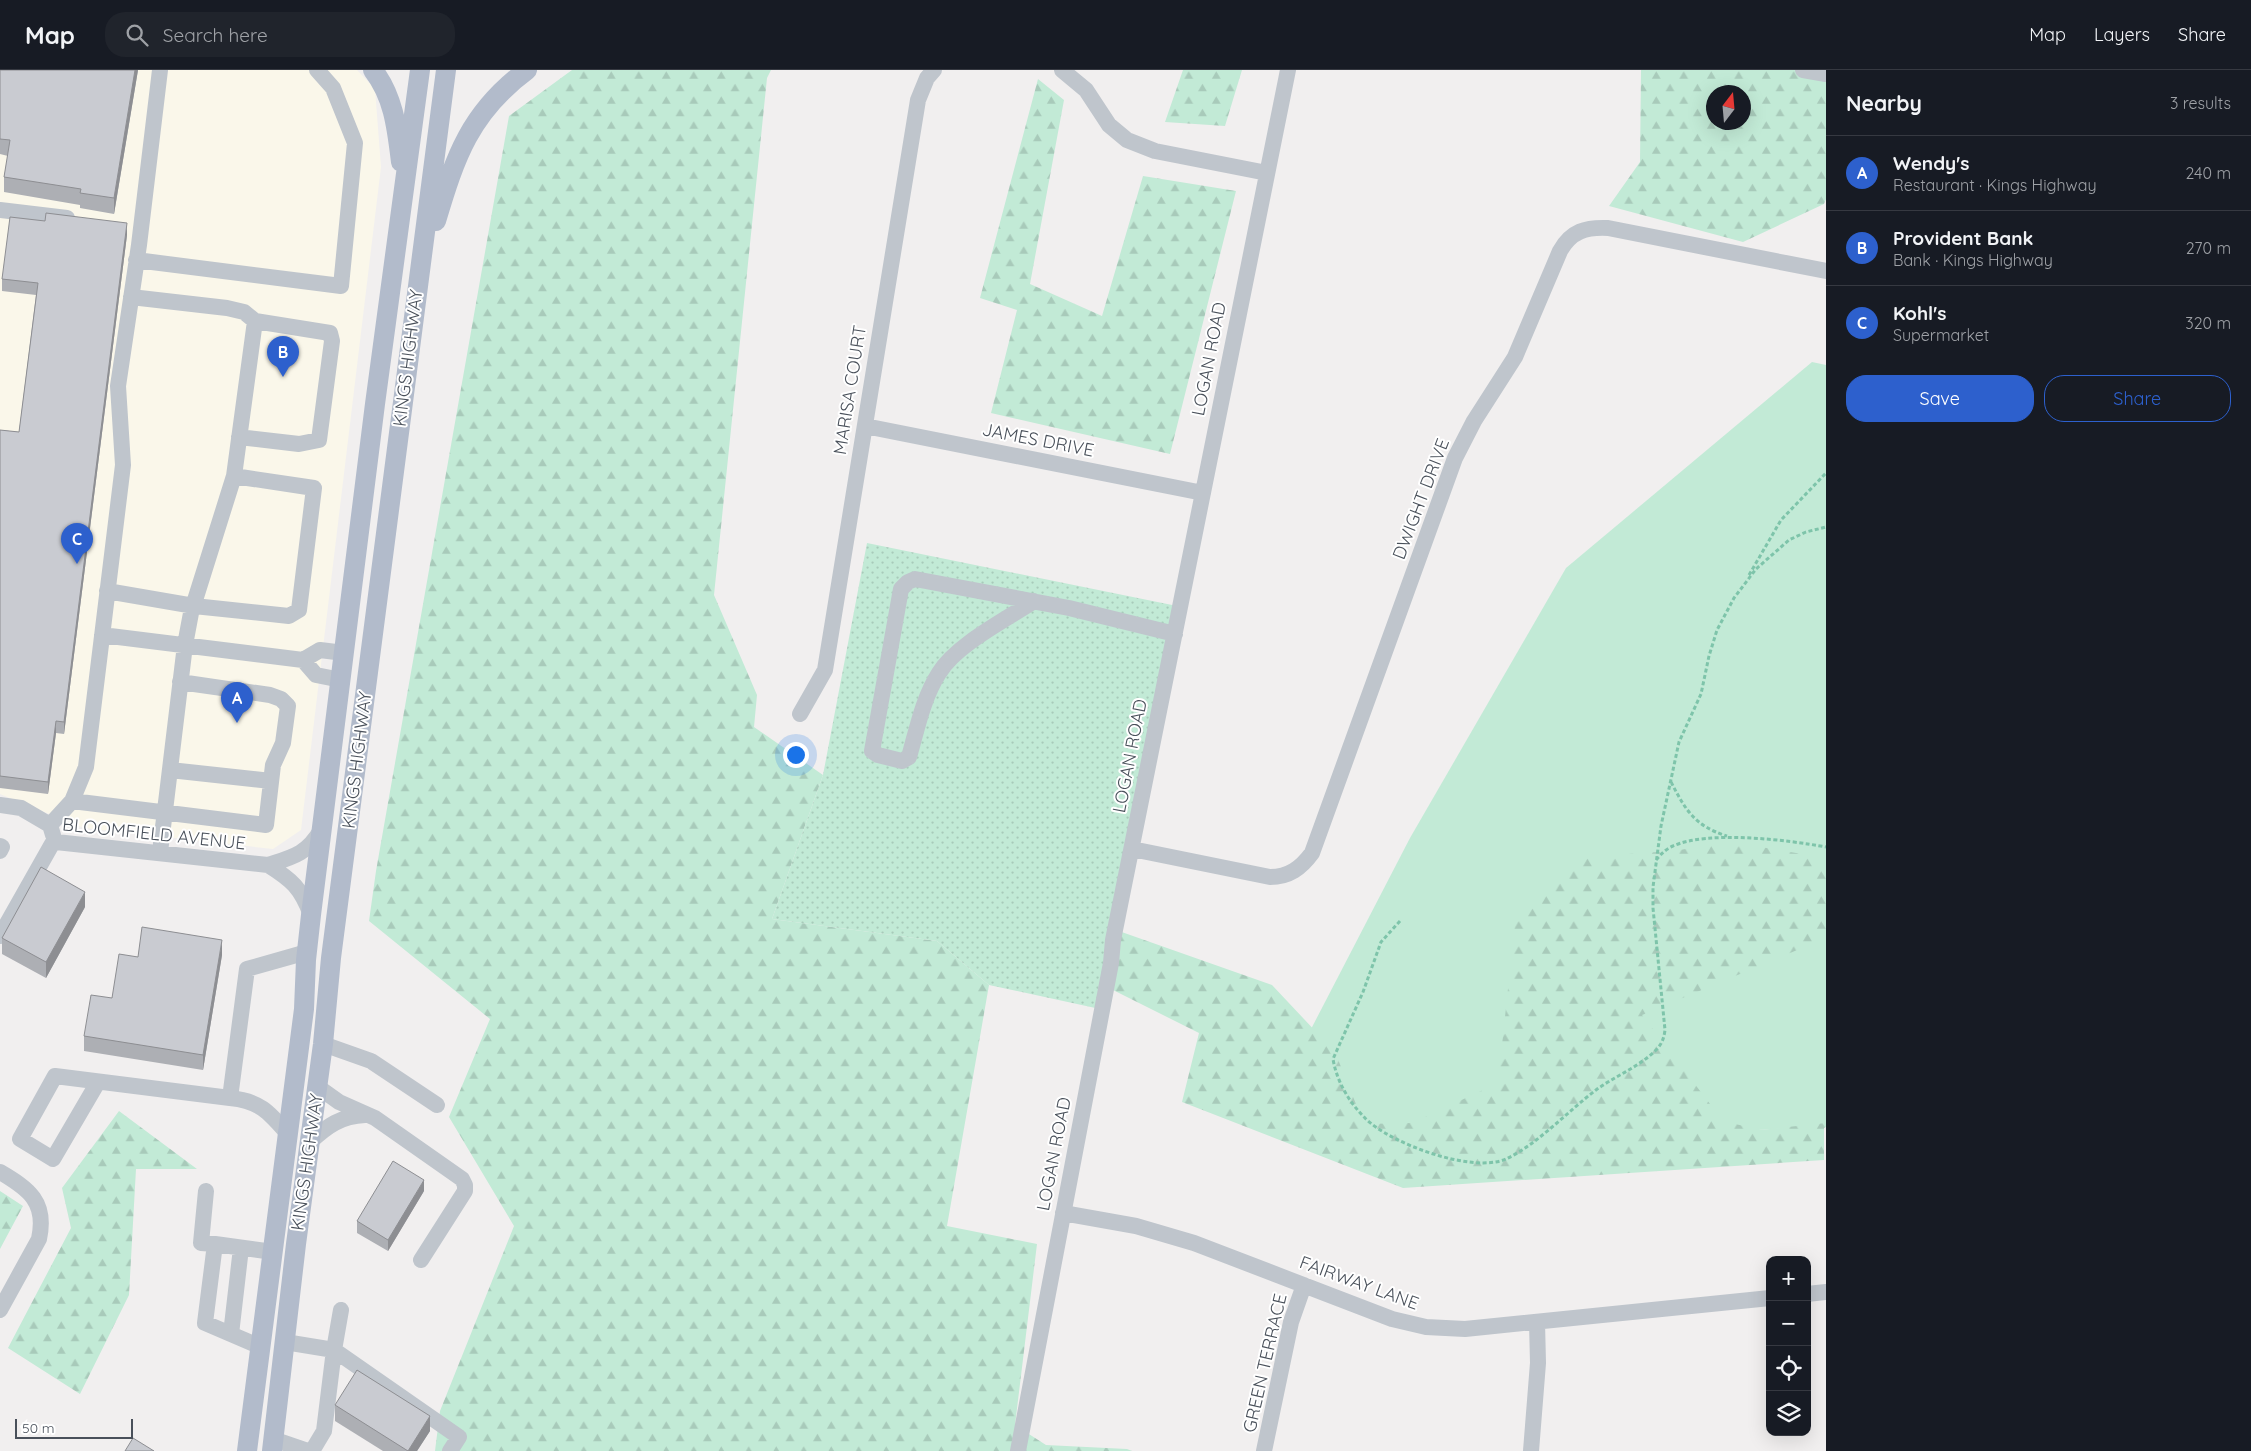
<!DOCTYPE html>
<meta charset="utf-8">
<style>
body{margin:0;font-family:Quicksand,sans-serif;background:#20242c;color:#f1f3f6}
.controls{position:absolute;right:15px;bottom:15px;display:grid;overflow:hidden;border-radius:10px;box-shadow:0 5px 20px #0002}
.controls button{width:45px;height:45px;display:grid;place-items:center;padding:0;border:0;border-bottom:1px solid #363941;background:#171b24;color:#f1f3f6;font:25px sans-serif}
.compass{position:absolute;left:1706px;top:15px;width:45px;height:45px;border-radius:50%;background:#171b24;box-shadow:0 5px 20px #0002;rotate:16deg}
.scale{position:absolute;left:15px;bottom:12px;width:118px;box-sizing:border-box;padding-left:5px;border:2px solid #49505a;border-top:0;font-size:14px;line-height:18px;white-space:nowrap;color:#49505a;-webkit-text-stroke:4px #fff;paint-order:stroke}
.you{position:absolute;left:795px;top:684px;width:18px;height:18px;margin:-12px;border:4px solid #fff;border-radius:50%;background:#1a73e8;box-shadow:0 0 0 8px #1a73e833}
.badge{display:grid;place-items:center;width:32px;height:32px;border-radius:50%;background:#2d60cd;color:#fff;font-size:16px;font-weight:700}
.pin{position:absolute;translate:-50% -41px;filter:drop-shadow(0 1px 2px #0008)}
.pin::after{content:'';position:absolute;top:26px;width:18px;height:15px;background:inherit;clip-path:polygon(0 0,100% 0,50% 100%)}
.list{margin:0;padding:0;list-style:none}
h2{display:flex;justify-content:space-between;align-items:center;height:65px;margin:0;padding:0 20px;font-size:21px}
h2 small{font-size:16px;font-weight:400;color:#9ea1a6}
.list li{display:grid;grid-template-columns:32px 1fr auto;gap:15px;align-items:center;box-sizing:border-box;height:75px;padding:0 20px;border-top:1px solid #363941}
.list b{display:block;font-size:19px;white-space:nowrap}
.list p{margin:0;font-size:16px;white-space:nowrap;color:#9ea1a6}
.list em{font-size:16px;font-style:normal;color:#9ea1a6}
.actions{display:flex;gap:10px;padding:15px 20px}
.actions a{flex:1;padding:11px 0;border:1px solid #2d60cd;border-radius:20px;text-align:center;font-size:18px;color:#2d60cd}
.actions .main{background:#2d60cd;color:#fff}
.icon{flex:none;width:28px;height:28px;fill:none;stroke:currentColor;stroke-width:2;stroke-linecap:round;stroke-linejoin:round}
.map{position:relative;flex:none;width:1826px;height:1381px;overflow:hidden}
header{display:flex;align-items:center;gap:30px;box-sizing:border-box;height:70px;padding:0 25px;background:#171b24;border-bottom:1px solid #363941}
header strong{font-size:24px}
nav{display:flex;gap:28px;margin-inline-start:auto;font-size:18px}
.search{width:350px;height:45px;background:#20242c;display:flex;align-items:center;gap:12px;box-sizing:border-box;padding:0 18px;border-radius:20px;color:#9ea1a6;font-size:19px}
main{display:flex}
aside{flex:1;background:#171b24}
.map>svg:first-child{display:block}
.commercial{fill:#faf7ea}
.grass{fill:#c2ead6}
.forest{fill:url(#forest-firs);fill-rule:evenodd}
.park{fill:url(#park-dots)}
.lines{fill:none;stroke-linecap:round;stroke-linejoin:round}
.path{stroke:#7ec4aa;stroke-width:3;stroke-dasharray:4 2.5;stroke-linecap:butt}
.minor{stroke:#bfc5cc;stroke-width:16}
.major{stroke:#b2bbcb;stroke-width:20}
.wall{fill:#adafb4}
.shaded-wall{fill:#8d8e92}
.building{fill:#c9cbd1;stroke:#8d8e92}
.labels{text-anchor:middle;stroke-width:4;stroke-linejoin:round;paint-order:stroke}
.street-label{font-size:18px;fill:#49505a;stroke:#fff}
</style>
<header>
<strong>Map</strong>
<div class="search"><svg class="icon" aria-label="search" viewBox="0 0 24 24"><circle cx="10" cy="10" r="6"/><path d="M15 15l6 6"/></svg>Search here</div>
<nav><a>Map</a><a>Layers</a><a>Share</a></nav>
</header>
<main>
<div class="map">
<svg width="1826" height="1381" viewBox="0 0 1826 1381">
<defs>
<pattern id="forest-firs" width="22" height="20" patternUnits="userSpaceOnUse" patternTransform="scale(1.25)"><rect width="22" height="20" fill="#c2ead6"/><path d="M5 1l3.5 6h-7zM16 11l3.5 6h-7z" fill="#a8caba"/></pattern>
<pattern id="park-dots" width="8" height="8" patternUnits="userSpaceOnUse" patternTransform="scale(1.25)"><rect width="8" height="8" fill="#c2ead6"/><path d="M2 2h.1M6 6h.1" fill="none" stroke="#a8caba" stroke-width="1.8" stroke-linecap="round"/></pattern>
</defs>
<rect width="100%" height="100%" fill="#f1efef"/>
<!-- commercial -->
<path class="commercial" d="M0,0h357l18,19 6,78 -80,663 -28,19 -189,-21 -84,-34z"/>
<!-- grass -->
<path class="grass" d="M1812,292l14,3v761l-490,29 -41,-95 115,-222 156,-270z"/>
<!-- forest -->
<path class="forest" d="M572,0h199l-4,8 -53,517 43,100 -3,32 69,48 -51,144 165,22 52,44 -42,241 90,18 -22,181 31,20 81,4 5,2h-697l5,-40 74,-185 -65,-109 41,-98 -121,-98 7,-50 133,-755z
M1183,0h59l-17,56 -60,-4z
M1641,0h185v129l-2,5 -81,38 -134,-36 31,-44zM1714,22h30v30h-30z
M1038,9l26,21 -34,184 72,32 41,-140 93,15 -66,263 -179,-41 26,-103 -37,-12z
M1711,775h38l77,13v80l-184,77 81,106 37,9 66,-7v4l-2,1v32l-421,28 -221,-86 17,-69 -94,-47 11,-56 156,55 63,67 29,72 48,-1 86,-40 18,-170 68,-56 89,-6z
M119,1041l78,58h-61l-7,126 -49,99 -72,-46 63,-120 -9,-40z
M0,1121l23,15 -23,43z"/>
<!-- park -->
<path class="park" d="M867,473l315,64 -82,402 -111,-24 -52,-44 -165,-22 51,-144z"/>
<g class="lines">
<!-- path -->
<path class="path" d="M1749,505l32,-55 45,-47
M1671,712c15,29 24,44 56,54
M1656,790c5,-6 10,-11 17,-14 35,-16 115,-6 153,1
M1400,851l-19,21 -18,50 -30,67c4,23 16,43 32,59 24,25 107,56 141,41 32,-15 62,-48 90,-69 19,-14 43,-23 60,-40 6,-6 8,-12 9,-20l-12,-122v-21l8,-61 18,-84 22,-48 8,-38 8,-26 17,-32 22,-29 33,-29 17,-8 20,-5"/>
<!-- minor -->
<path class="minor" d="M1062,0l24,20 23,35 18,15 28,11 112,22
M1803,0l23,4
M0,140l67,8
M136,190l205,26 14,-143 -22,-55 -16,-18
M131,227l96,11 17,4 11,9 -21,155 -43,137 -6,32 -25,207
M865,356l338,67
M239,367l60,7 20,-4 13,-99 -2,-8 -75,-12
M107,521l87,15 95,10 10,-6 15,-122 -80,-12
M1034,531c-29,19 -78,44 -95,72 -16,25 -22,56 -30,84l-7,4 -24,-6 -6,-4 29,-162 7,-7 7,-3 154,29 106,26
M102,565l201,25
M341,610l-25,-5 -13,-15 17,-10 24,3
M800,644l25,-44 93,-570 9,-22 7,-8
M170,700l101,11
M72,731l194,24 7,-60 10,-22 5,-37 -7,-7 -11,-4 -90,-13
M0,735l21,3 29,17 3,10
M50,755l22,-24 14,-34 37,-302 -5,-79 21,-141 21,-175
M0,776l2,1 -2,4
M1132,779l138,28c19,0 31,-9 42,-24l143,-395 19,-37 41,-64 45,-106c11,-20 26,-24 48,-23l218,43
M268,795c25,-8 39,-11 53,-35
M0,866l52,-92 4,-2 212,23c24,15 33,23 43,50
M323,974l48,17 66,44
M98,1012l-45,77 -33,-20 35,-63 175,22 17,-129 60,-17
M318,1017l21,15 36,16 87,61 3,6v6l-44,69
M230,1028c30,3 39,14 58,36
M310,1072c17,-16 31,-26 55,-27
M0,1102c29,17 47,30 39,67l-39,71
M206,1121l-5,52 14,1
M1063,1143l73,13 58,17 198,76 34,8 39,2 305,-31
M1807,1224l19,-2
M341,1240l-7,40 125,87 -9,14
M231,1264l10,-86
M285,1272l49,8 -10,81 -12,20
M261,1277l-56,-24 10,-79 58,8
M273,1369l35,12
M1018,1381l93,-488 2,-23 175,-870
M1264,1381l27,-129 13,-37
M1531,1381l7,-88 -1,-41"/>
<!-- major -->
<path class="major" d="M373,0c21,27 24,59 28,92
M436,151c19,-64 34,-109 91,-151
M247,1381l57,-442 2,-49 5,-45 64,-511 45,-334
M272,1381l24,-207 27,-200 8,-86 115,-888"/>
</g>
<!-- wall -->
<path class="wall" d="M0,0h138l-24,144 -34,-6v-3l-76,-13v-15l4,-21 -8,-2z
M127,165l-63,499 -8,-1 -8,61 -48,-6v-358l19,2 17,-137 -34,-4v-12z
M85,837l-39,71 -44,-24v-16z
M222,885l-19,115 -119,-19v-15l28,-38 26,-41z
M424,1121l-36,60 -31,-18v-12z
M335,1335l95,26 -13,20h-34l-48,-30z"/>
<!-- shaded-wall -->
<path class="shaded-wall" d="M135,0h3l-24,144v-16z
M127,153v12l-63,499v-12z
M56,651v12l-8,61v-12z
M85,822v15l-39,71v-16z
M222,870v15l-19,115v-15z
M424,1110v11l-36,60v-11z
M430,1346v15l-13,20h-9z"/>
<!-- building -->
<path class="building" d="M0,0h135l-21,128 -34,-5 1,-4 -77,-12 6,-37 -10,-1z
M46,143l81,10 -63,499 -8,-1 -8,61 -48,-6v-346l19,2 19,-149 -36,-4 8,-62 35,4z
M41,797l44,25 -39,70 -44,-24z
M142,857l80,13 -19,115 -119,-19 7,-41 21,3 7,-44 19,3z
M393,1091l31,19 -36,60 -31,-19z
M357,1300l73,46 -22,35 -73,-46z
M133,1368l21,13h-29z"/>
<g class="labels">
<!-- street labels -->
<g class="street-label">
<text transform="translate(408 288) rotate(-83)" y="6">KINGS HIGHWAY</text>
<text transform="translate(1209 289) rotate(-79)" y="6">LOGAN ROAD</text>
<text transform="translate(850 320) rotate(-81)" y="6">MARISA COURT</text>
<text transform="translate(1038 370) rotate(11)" y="6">JAMES DRIVE</text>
<text transform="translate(1421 429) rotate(-69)" y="6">DWIGHT DRIVE</text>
<text transform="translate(1130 686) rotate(-79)" y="6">LOGAN ROAD</text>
<text transform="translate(357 690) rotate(-83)" y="6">KINGS HIGHWAY</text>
<text transform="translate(154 764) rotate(6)" y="6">BLOOMFIELD AVENUE</text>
<text transform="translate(1054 1084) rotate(-79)" y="6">LOGAN ROAD</text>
<text transform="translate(307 1092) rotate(-82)" y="6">KINGS HIGHWAY</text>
<text transform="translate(1359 1213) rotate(20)" y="6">FAIRWAY LANE</text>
<text transform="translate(1265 1293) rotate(-77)" y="6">GREEN TERRACE</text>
</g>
</g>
</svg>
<div class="controls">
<button>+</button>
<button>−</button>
<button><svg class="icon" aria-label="locate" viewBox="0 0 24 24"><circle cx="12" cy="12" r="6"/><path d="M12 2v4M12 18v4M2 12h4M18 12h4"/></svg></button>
<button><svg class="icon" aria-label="layers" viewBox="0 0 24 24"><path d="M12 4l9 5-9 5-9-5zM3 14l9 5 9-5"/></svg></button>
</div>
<svg class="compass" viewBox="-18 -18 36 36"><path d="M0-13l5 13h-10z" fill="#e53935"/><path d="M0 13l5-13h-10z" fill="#9ea1a6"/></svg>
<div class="scale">50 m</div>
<div class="you"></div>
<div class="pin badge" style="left:237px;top:653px">A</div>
<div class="pin badge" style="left:283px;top:307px">B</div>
<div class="pin badge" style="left:77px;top:494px">C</div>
</div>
<aside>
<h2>Nearby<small>3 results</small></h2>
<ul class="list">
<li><span class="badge">A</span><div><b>Wendy's</b><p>Restaurant · Kings Highway</p></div><em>240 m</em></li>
<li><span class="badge">B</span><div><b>Provident Bank</b><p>Bank · Kings Highway</p></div><em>270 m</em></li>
<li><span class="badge">C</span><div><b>Kohl's</b><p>Supermarket</p></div><em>320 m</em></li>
</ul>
<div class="actions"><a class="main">Save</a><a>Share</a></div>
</aside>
</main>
